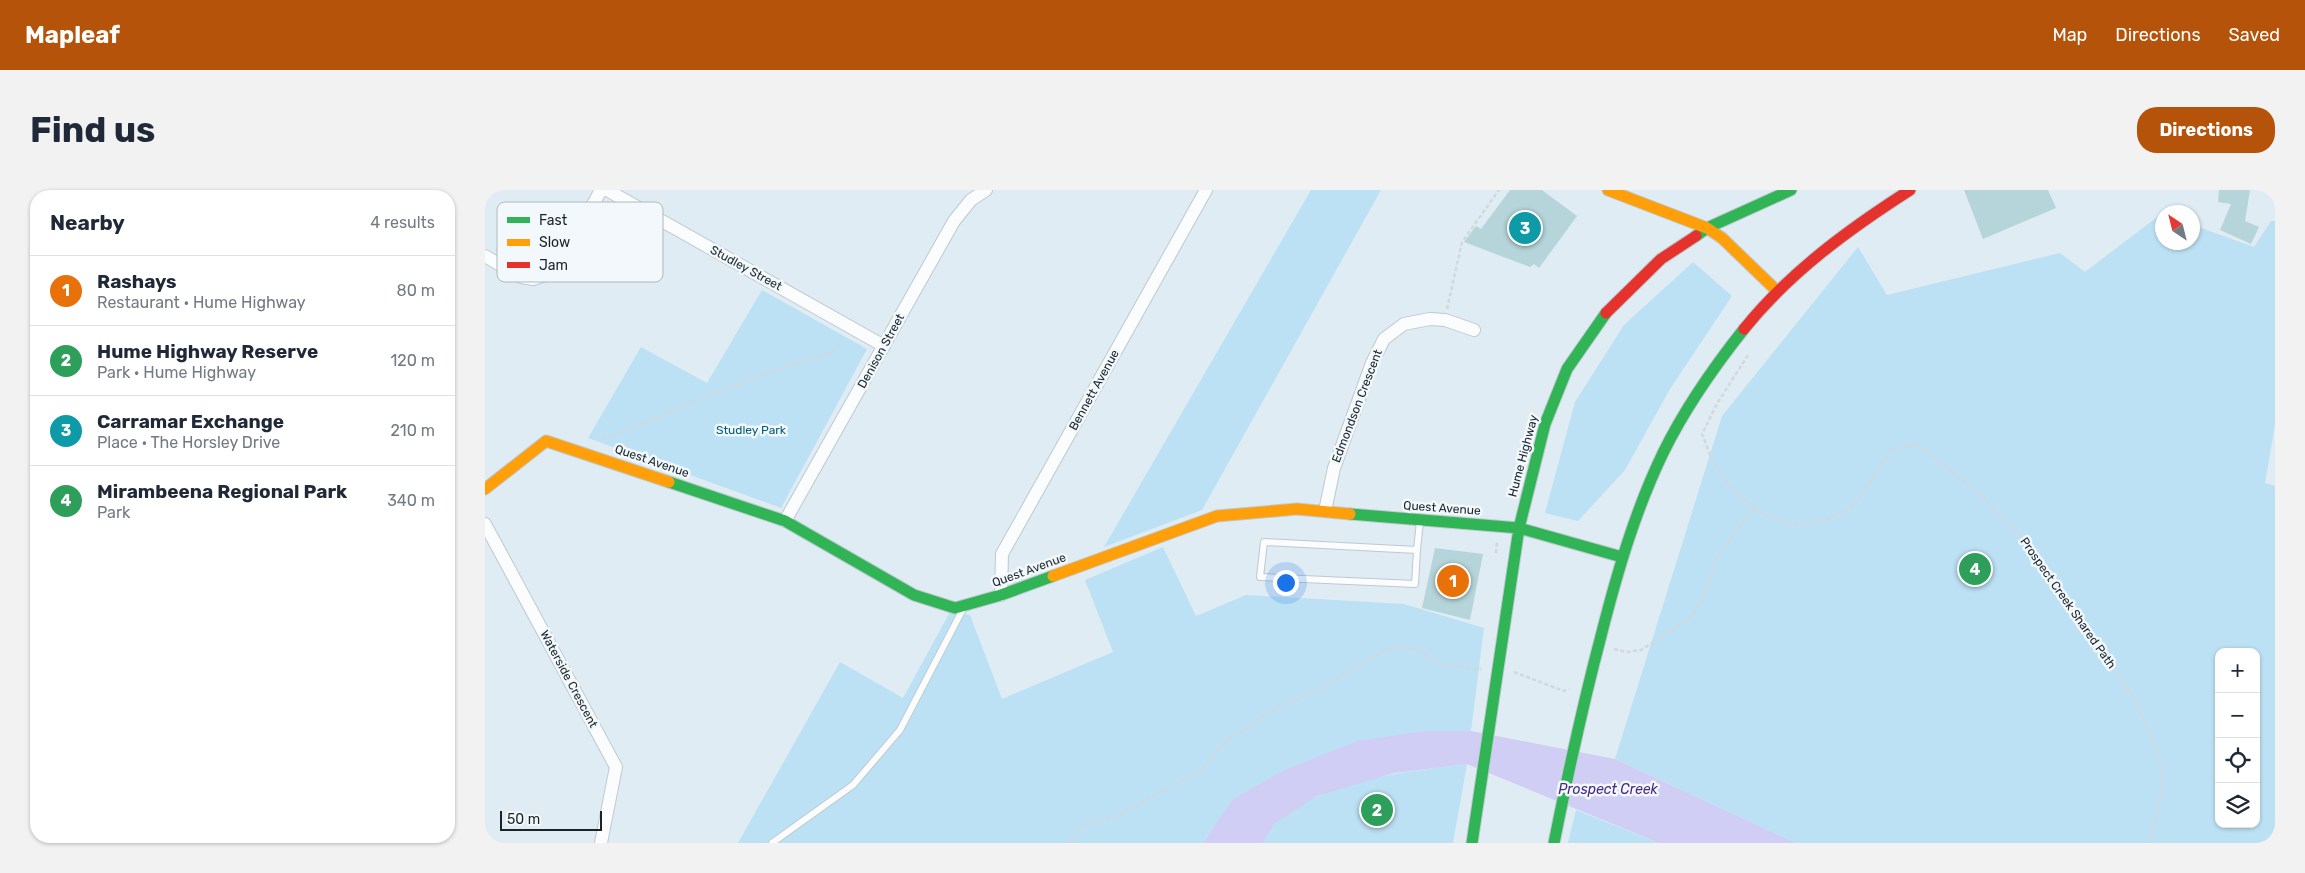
<!DOCTYPE html>
<meta charset="utf-8">
<style>
body{margin:0;font-family:Rubik,sans-serif;background:#f2f2f3;color:#1f2937}
.controls{position:absolute;right:15px;bottom:15px;display:grid;overflow:hidden;border-radius:10px;box-shadow:0 1px 4px #0004}
.controls button{width:45px;height:45px;display:grid;place-items:center;padding:0;border:0;border-bottom:1px solid #e0e1e3;background:#fff;color:#1f2937;font:25px sans-serif}
.compass{position:absolute;left:1670px;top:15px;width:45px;height:45px;border-radius:50%;background:#fff;box-shadow:0 1px 4px #0004;rotate:325deg}
.scale{position:absolute;left:15px;bottom:12px;width:102px;box-sizing:border-box;padding-left:5px;border:2px solid #19242a;border-top:0;font-size:14px;line-height:18px;white-space:nowrap;color:#19242a;-webkit-text-stroke:4px #f2f8fb;paint-order:stroke}
.you{position:absolute;left:800px;top:392px;width:18px;height:18px;margin:-12px;border:4px solid #fff;border-radius:50%;background:#1a73e8;box-shadow:0 0 0 8px #1a73e833}
.badge{display:grid;place-items:center;width:32px;height:32px;border-radius:50%;background:#b45309;color:#fff;font-size:16px;font-weight:700}
.pin{position:absolute;translate:-50% -50%;border:2px solid #fff;box-shadow:0 1px 5px #0006}
.list{margin:0;padding:0;list-style:none}
h2{display:flex;justify-content:space-between;align-items:center;height:65px;margin:0;padding:0 20px;font-size:21px}
h2 small{font-size:16px;font-weight:400;color:#747a83}
.list li{display:grid;grid-template-columns:32px 1fr auto;gap:15px;align-items:center;box-sizing:border-box;height:70px;padding:0 20px;border-top:1px solid #e0e1e3}
.list b{display:block;font-size:19px;white-space:nowrap}
.list p{margin:0;font-size:16px;white-space:nowrap;color:#747a83}
.list em{font-size:16px;font-style:normal;color:#747a83}
.icon{flex:none;width:28px;height:28px;fill:none;stroke:currentColor;stroke-width:2;stroke-linecap:round;stroke-linejoin:round}
.map{position:relative;flex:none;width:1790px;height:653px;overflow:hidden;border-radius:20px}
header{display:flex;align-items:center;gap:30px;box-sizing:border-box;height:70px;padding:0 25px;background:#b45309;color:#fff}
header strong{font-size:24px}
nav{display:flex;gap:28px;margin-inline-start:auto;font-size:18px}
.intro{display:flex;align-items:center;justify-content:space-between;box-sizing:border-box;height:120px;padding:0 30px}
h1{margin:0;font-size:35px}
.button{padding:12px 22px;border-radius:20px;background:#b45309;color:#fff;font-size:18px;font-weight:700}
main{display:flex;gap:30px;padding:0 30px}
aside{flex:1;background:#fff;border-radius:20px;box-shadow:0 1px 4px #0004}
.map>svg:first-child{display:block}
.green{fill:#bce1f4;fill-rule:evenodd}
.water{fill:#d0cef4}
.building{fill:#b5d5da}
.lines{fill:none;stroke-linecap:round;stroke-linejoin:round}
.lane-casing{stroke:#bec9d0;stroke-width:8}
.street-casing{stroke:#bec9d0;stroke-width:14}
.fast-casing{stroke:#bec9d0;stroke-width:13}
.slow-casing{stroke:#bec9d0;stroke-width:13}
.jam-casing{stroke:#bec9d0;stroke-width:13}
.path{stroke:#d3d8da;stroke-width:2.5;stroke-dasharray:4 2.5;stroke-linecap:butt}
.lane{stroke:#fafcfd;stroke-width:6}
.street{stroke:#fafcfd;stroke-width:12}
.fast{stroke:#30b455;stroke-width:11}
.slow{stroke:#ff9f0a;stroke-width:11}
.jam{stroke:#e5322d;stroke-width:11}
.labels{text-anchor:middle;stroke-width:5;stroke-linejoin:round;paint-order:stroke}
.street-label{font-size:12px;fill:#19242a;stroke:#f2f8fb}
.park-label{font-size:12px;fill:#025b7b;stroke:#f2f8fb}
.water-label{font-size:14px;font-style:italic;fill:#452886;stroke:#f2f8fb}
.key{fill:#f2f8fb;stroke:#b1b8bc;stroke-width:1}
.key-label{font-size:14px;fill:#19242a}
</style>
<header>
<strong>Mapleaf</strong>
<nav><a>Map</a><a>Directions</a><a>Saved</a></nav>
</header>
<div class="intro"><h1>Find us</h1><a class="button">Directions</a></div>
<main>
<aside>
<h2>Nearby<small>4 results</small></h2>
<ul class="list">
<li><span class="badge" style="background:#e8710a">1</span><div><b>Rashays</b><p>Restaurant · Hume Highway</p></div><em>80 m</em></li>
<li><span class="badge" style="background:#2e9e5b">2</span><div><b>Hume Highway Reserve</b><p>Park · Hume Highway</p></div><em>120 m</em></li>
<li><span class="badge" style="background:#0f9aa8">3</span><div><b>Carramar Exchange</b><p>Place · The Horsley Drive</p></div><em>210 m</em></li>
<li><span class="badge" style="background:#2e9e5b">4</span><div><b>Mirambeena Regional Park</b><p>Park</p></div><em>340 m</em></li>
</ul>
</aside>
<div class="map">
<svg width="1790" height="653" viewBox="0 0 1790 653">
<rect width="100%" height="100%" fill="#dfecf3"/>
<!-- green -->
<path class="green" d="M826,0h70l-179,320 -98,37z
M1676,24l2,28h30v-17l61,22 17,-26h4v204l-10,58 10,3v357h-479l-181,-84 107,-343 136,-169 29,48 173,-42 25,19zM1734,462h37v172h-37z
M1208,72l39,34 -62,93 -45,81 -47,51 -33,-8 30,-111 49,-77z
M277,100l105,59 -86,159 -193,-70 53,-91 66,36z
M678,357l33,69 50,-21 158,9 80,24 -13,103h-46l-27,5 -187,95 -8,12h-465l102,-181 63,36 47,-86 20,3 32,84 111,-47 -28,-72z
M982,574l-14,79h-190c4,-6 7,-15 12,-20 49,-43 129,-51 192,-59z
M1091,620l83,33h-91z"/>
<!-- water -->
<path class="water" d="M940,541h46l144,28 181,84h-137l-192,-79 -72,9 -78,23 -43,28 -11,19h-60l29,-43 50,-29 75,-30z"/>
<!-- building -->
<path class="building" d="M1025,0h32l35,26 -38,52 -5,-4 -4,3 -66,-25 12,-16 5,3z
M1479,0h84l8,18 -73,31z
M1734,0h31l-5,31 14,6 -8,17 -31,-14 11,-26 -13,-2z
M950,358l48,6 -13,66 -48,-12z"/>
<g class="lines">
<!-- lane casing -->
<g class="lane-casing">
<path id="lane" d="M779,352l153,8 -2,34 -155,-7z
M932,360l3,-29
M287,653l81,-58 47,-55 63,-121"/>
</g>
<!-- street casing -->
<g class="street-casing">
<path id="street" d="M122,0l277,156
M0,66l36,21 12,2 22,-7 46,-82
M840,321l9,-43 38,-105 12,-24 20,-15 26,-5 15,1 29,10
M300,331l169,-300 17,-21 15,-10
M0,334l131,243 -15,76
M516,405l1,-41 204,-364"/>
</g>
<!-- fast casing -->
<g class="fast-casing">
<path id="fast" d="M1211,46l11,-8 84,-38
M184,292l116,39 129,74 41,13 46,-13 52,-19
M865,324l169,14 103,29
M987,653l47,-315 26,-104 22,-55 39,-56
M1069,653c14,-70 29,-139 47,-207 16,-63 34,-125 62,-183 22,-45 50,-85 81,-124"/>
</g>
<!-- slow casing -->
<g class="slow-casing">
<path id="slow" d="M1123,0l99,38 15,10 55,53
M0,299l61,-48 123,41
M568,386l164,-60 80,-7 53,5"/>
</g>
<!-- jam casing -->
<g class="jam-casing">
<path id="jam" d="M1121,123l55,-54 35,-23
M1259,139c46,-57 105,-100 166,-139"/>
</g>
<!-- path -->
<path class="path" d="M962,119l15,-67 37,-52
M1263,165l-30,47 -16,32c4,9 7,20 12,29 30,51 82,81 136,44 12,-9 31,-43 40,-57l27,-6 62,49 47,48 111,162 26,66 -4,38 -11,36
M118,249l154,-63 73,-23 10,-7
M1011,363l1,-12
M1129,459l12,3 15,-2 31,-20 21,-16 9,-15 15,-42 37,-49
M1029,482l50,19 5,-2
M586,653l10,-17 37,-11 84,-45 24,-30 22,-12 20,-16 60,-27 51,-32 17,-6 19,2 28,15 38,5"/>
<!-- lane -->
<use href="#lane" class="lane"/>
<!-- street -->
<use href="#street" class="street"/>
<!-- fast -->
<use href="#fast" class="fast"/>
<!-- slow -->
<use href="#slow" class="slow"/>
<!-- jam -->
<use href="#jam" class="jam"/>
</g>
<g class="labels">
<!-- street labels -->
<g class="street-label">
<text transform="translate(261 78) rotate(29)" y="4">Studley Street</text>
<text transform="translate(396 161) rotate(-61)" y="4">Denison Street</text>
<text transform="translate(609 200) rotate(-61)" y="4">Bennett Avenue</text>
<text transform="translate(872 216) rotate(-69)" y="4">Edmondson Crescent</text>
<text transform="translate(1038 266) rotate(-75)" y="4">Hume Highway</text>
<text transform="translate(167 271) rotate(19)" y="4">Quest Avenue</text>
<text transform="translate(957 318) rotate(4)" y="4">Quest Avenue</text>
<text transform="translate(544 380) rotate(-20)" y="4">Quest Avenue</text>
<text transform="translate(1583 413) rotate(55)" y="4">Prospect Creek Shared Path</text>
<text transform="translate(84 489) rotate(62)" y="4">Waterside Crescent</text>
</g>
<!-- park labels -->
<g class="park-label">
<text x="266" y="244">Studley Park</text>
</g>
<!-- water labels -->
<g class="water-label">
<text x="1123" y="604">Prospect Creek</text>
</g>
</g>
<!-- legend -->
<rect x="12" y="12" width="166" height="80" rx="8" class="key"/>
<rect x="22" y="27" width="23" height="6" fill="#30b455"/>
<rect x="22" y="49" width="23" height="7" fill="#ff9f0a"/>
<rect x="22" y="72" width="23" height="6" fill="#e5322d"/>
<g class="key-label">
<text x="54" y="35">Fast</text>
<text x="54" y="57">Slow</text>
<text x="54" y="80">Jam</text>
</g>
</svg>
<div class="controls">
<button>+</button>
<button>−</button>
<button><svg class="icon" aria-label="locate" viewBox="0 0 24 24"><circle cx="12" cy="12" r="6"/><path d="M12 2v4M12 18v4M2 12h4M18 12h4"/></svg></button>
<button><svg class="icon" aria-label="layers" viewBox="0 0 24 24"><path d="M12 4l9 5-9 5-9-5zM3 14l9 5 9-5"/></svg></button>
</div>
<svg class="compass" viewBox="-18 -18 36 36"><path d="M0-13l5 13h-10z" fill="#e53935"/><path d="M0 13l5-13h-10z" fill="#747a83"/></svg>
<div class="scale">50 m</div>
<div class="you"></div>
<div class="pin badge" style="left:968px;top:391px;background:#e8710a">1</div>
<div class="pin badge" style="left:892px;top:620px;background:#2e9e5b">2</div>
<div class="pin badge" style="left:1040px;top:38px;background:#0f9aa8">3</div>
<div class="pin badge" style="left:1490px;top:379px;background:#2e9e5b">4</div>
</div>
</main>
